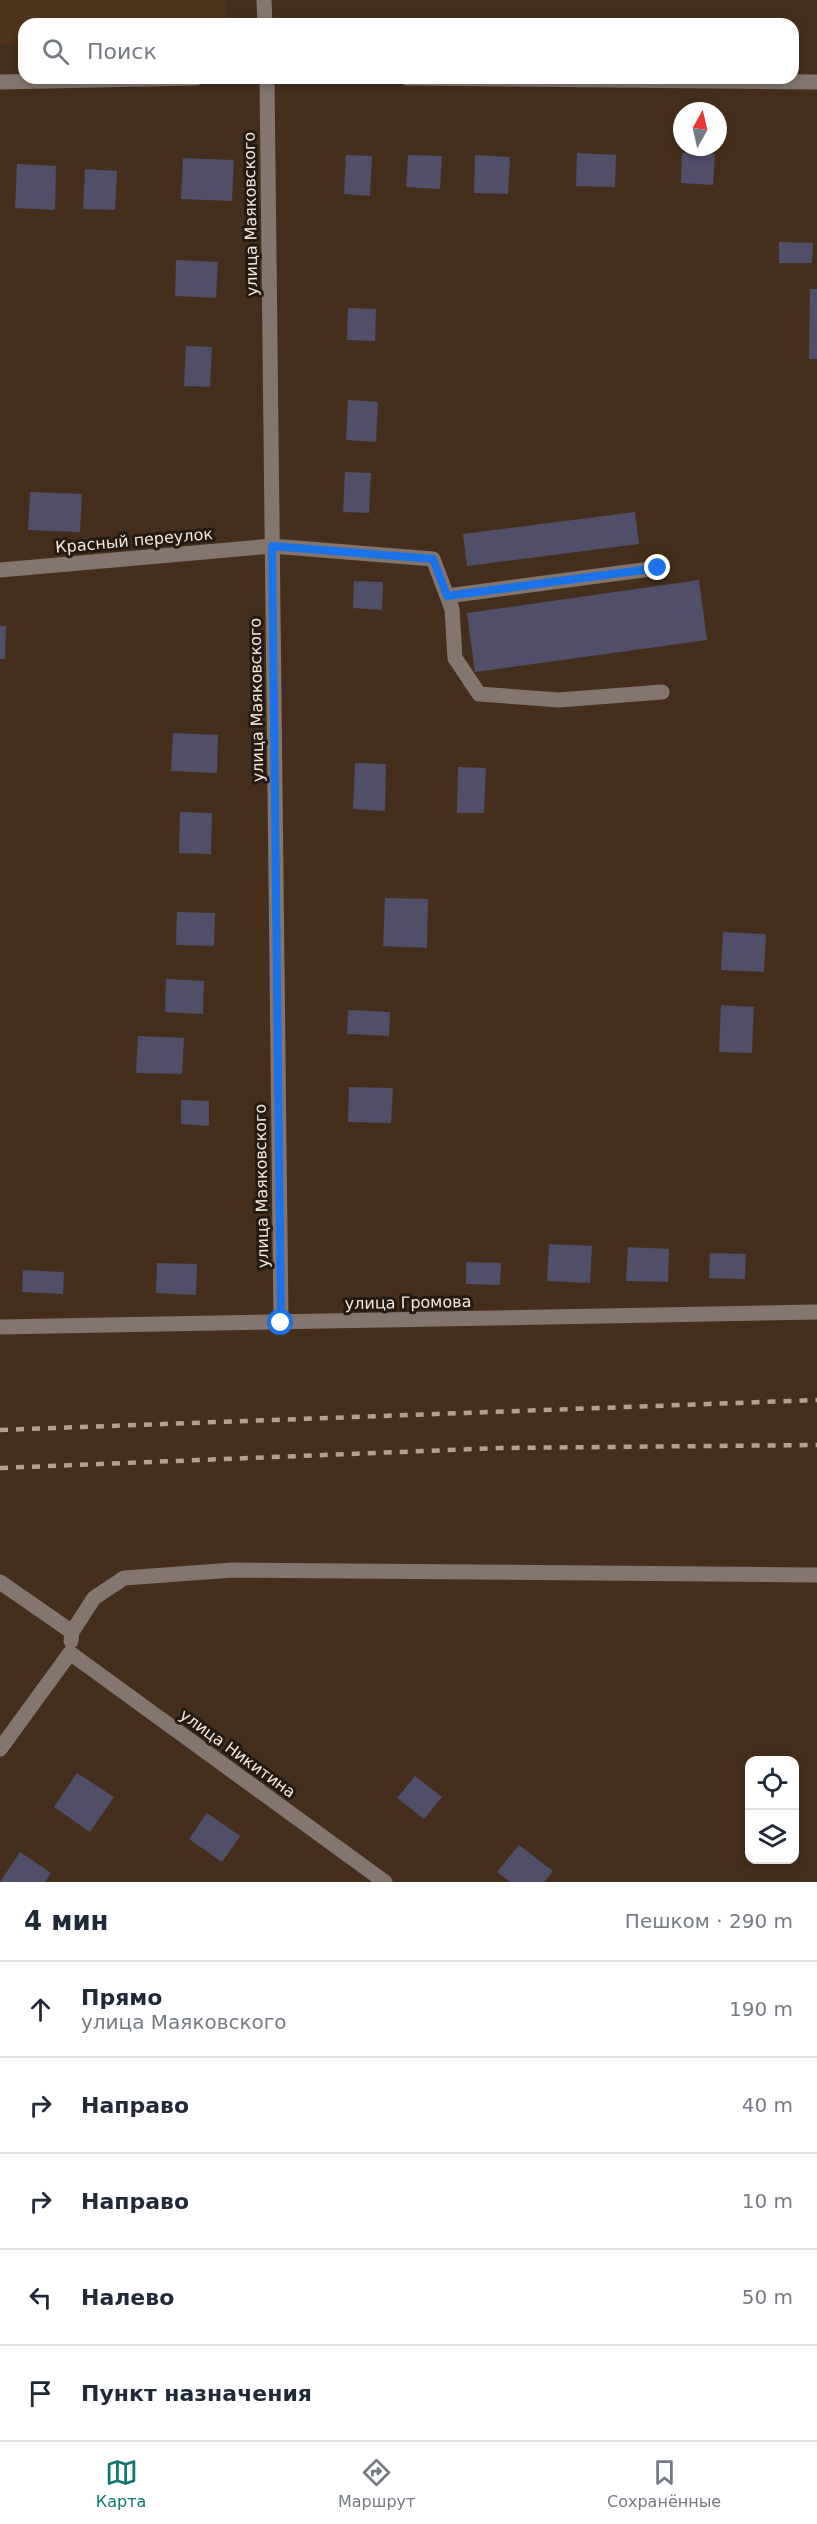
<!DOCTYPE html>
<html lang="ru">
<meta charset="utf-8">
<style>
body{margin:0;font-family:"DejaVu Sans",sans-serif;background:#f6f6f7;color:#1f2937}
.controls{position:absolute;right:18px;bottom:18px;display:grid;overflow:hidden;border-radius:12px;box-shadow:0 3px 9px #0003}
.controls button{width:54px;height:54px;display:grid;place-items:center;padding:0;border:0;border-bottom:2px solid #e0e1e3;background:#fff;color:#1f2937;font:30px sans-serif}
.compass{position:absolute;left:673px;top:102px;width:54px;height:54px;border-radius:50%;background:#fff;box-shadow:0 3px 9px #0003;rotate:8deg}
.stop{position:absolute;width:18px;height:18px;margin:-14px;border:4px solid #1a73e8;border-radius:50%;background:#fff}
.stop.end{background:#1a73e8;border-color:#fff;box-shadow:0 2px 6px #0008}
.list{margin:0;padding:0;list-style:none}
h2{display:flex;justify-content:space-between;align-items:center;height:78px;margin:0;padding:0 24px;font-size:26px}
h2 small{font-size:20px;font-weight:400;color:#747a83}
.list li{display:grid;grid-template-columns:39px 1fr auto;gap:18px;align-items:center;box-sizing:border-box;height:96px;padding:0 24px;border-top:2px solid #e0e1e3}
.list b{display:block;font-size:22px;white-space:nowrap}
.list p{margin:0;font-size:20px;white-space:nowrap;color:#747a83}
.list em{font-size:20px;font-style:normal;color:#747a83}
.icon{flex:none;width:33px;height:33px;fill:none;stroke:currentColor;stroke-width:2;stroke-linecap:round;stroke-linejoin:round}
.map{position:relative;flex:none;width:817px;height:1882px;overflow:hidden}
.search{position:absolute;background:#fff;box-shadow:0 3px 9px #0003;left:18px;right:18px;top:18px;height:66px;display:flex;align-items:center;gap:15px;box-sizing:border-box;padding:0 21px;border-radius:18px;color:#747a83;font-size:22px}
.sheet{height:558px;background:#fff}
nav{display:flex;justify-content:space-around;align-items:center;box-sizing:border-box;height:84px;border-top:2px solid #e0e1e3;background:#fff;font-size:16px;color:#747a83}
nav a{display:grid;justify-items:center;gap:3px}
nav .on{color:#0f766e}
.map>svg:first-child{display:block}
.built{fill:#50331b}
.building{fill:#504e69}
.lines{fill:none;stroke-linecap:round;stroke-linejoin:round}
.minor{stroke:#84766f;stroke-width:15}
.rail{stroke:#b2a092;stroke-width:4.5;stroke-dasharray:8 8;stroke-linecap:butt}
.route{stroke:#1a73e8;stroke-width:8}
.labels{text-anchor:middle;stroke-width:6;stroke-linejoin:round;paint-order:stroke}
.street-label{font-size:16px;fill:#f7e8dd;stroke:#241a11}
</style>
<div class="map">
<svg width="817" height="1882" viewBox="0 0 817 1882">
<rect width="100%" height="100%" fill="#452f1c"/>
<!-- built -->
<path class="built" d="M0,0h226v24h-202v19l-24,1z"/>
<!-- building -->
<path class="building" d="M577,153l39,2 -1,32 -39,-1z
M682,153l33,1 -2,31 -32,-2z
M346,155l26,1 -2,40 -26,-2z
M408,155l34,1 -2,33 -34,-2z
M475,155l35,2 -2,37 -34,-1z
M183,158l51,2 -2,41 -51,-2z
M17,164l39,2 -1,44 -40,-2z
M85,169l32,2 -2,39 -32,-1z
M779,242l34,1 -1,20h-33z
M176,260l42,2 -2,36 -41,-2z
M810,289h7v70h-8z
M348,308l28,1 -1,32 -28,-1z
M186,346l26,1 -2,40 -26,-1z
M348,400l30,2 -2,40 -30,-2z
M345,472l26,1 -2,40 -26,-1z
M30,492l52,2 -2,38 -52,-2z
M635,512l4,32 -172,22 -4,-32z
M699,580l8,60 -232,32 -8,-59z
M354,581l29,1 -1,28 -29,-2z
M0,626h6l-1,33h-5z
M173,733l45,2 -1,38 -46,-2z
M355,763l31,1 -1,47 -32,-2z
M458,767l28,1 -2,45h-27z
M180,812l32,1 -1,41 -32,-1z
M385,898l43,1 -1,49 -44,-2z
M177,912l38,1 -1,33 -38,-1z
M723,932l43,2 -2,38 -43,-2z
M166,979l38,2 -1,33 -38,-2z
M721,1005l33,2 -2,46 -33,-1z
M348,1010l42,2 -1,24 -42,-2z
M138,1036l46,2 -2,36 -46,-1z
M349,1087l44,1 -2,35 -43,-1z
M181,1100l28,1v25l-28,-2z
M549,1244l43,2 -2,37 -43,-2z
M628,1247l41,2 -1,33 -42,-1z
M710,1253l36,1 -1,25 -36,-1z
M466,1262l35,1 -1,22 -34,-1z
M157,1263l40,1 -1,31 -40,-2z
M23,1270l41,2 -1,22 -41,-2z
M77,1773l37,24 -24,35 -36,-25z
M415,1776l27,21 -18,22 -27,-21z
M207,1813l33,23 -18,26 -33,-23z
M519,1845l34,26 -9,11h-34l-13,-10z
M20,1852l31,21 -6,9h-45z"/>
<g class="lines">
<!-- minor -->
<path class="minor" d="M264,0l1,24
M267,78l14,1244
M407,78l410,4
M0,82l196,-4
M0,570l272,-24 161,13 19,50 3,49 24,36 80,6 103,-8
M447,596l211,-28
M0,1327l817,-15
M0,1582l72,50 -1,9
M72,1632l22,-34 30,-20 109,-8 584,5
M70,1653l315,229
M0,1749l70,-96"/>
<!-- rail -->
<path class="rail" d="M0,1430l817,-30
M0,1468l499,-20 318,-3"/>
</g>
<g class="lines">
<!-- route -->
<path class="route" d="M281,1323l-9,-777 161,13 14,37 211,-28"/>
</g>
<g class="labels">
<!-- street labels -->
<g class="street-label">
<text transform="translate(250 214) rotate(-91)" y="6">улица Маяковского</text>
<text transform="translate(134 540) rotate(-5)" y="6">Красный переулок</text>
<text transform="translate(256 700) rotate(-91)" y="6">улица Маяковского</text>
<text transform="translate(261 1186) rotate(-91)" y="6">улица Маяковского</text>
<text transform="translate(408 1302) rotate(-1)" y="6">улица Громова</text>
<text transform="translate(238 1753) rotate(36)" y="6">улица Никитина</text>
</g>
</g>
</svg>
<div class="controls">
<button><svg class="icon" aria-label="locate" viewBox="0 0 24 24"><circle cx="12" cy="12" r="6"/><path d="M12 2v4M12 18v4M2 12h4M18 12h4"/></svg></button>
<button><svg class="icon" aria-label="layers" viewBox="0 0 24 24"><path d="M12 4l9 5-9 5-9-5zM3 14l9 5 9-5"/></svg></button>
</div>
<svg class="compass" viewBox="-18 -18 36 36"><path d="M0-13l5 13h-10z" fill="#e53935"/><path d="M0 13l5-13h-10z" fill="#747a83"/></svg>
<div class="stop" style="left:281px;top:1323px"></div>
<div class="stop end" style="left:658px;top:568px"></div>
<div class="search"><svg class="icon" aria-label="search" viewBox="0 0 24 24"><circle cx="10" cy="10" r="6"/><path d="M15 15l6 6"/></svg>Поиск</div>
</div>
<section class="sheet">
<h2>4 мин<small>Пешком · 290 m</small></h2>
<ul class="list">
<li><svg class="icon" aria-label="ahead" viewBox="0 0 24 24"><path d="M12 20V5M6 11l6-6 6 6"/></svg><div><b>Прямо</b><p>улица Маяковского</p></div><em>190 m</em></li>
<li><svg class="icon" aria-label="right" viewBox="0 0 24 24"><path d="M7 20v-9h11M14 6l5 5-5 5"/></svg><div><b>Направо</b></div><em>40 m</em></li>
<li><svg class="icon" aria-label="right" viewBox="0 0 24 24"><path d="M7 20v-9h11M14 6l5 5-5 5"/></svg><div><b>Направо</b></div><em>10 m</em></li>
<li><svg class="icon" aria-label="left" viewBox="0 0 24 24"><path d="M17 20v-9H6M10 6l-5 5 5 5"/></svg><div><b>Налево</b></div><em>50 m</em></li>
<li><svg class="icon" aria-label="arrive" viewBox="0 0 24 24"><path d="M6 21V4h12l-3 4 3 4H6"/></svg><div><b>Пункт назначения</b></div></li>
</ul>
</section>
<nav>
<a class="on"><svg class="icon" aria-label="map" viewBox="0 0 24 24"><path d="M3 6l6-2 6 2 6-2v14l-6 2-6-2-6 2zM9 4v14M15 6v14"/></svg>Карта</a>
<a><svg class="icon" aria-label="directions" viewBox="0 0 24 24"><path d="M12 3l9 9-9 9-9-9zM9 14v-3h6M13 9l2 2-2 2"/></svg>Маршрут</a>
<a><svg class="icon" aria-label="saved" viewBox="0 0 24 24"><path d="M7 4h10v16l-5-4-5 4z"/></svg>Сохранённые</a>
</nav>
